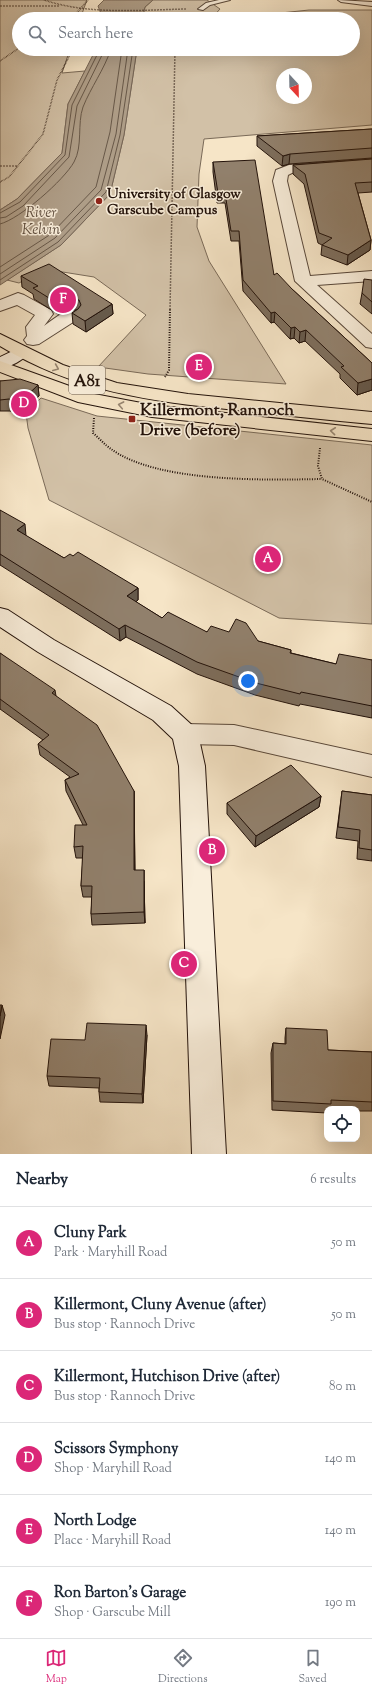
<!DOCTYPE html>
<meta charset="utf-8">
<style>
body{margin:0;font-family:"Sorts Mill Goudy",serif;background:#f2f2f3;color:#1f2937}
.controls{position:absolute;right:12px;bottom:12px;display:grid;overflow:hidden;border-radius:8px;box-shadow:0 4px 16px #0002}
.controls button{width:36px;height:36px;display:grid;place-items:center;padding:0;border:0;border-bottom:1px solid #e0e1e3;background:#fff;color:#1f2937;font:20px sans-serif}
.compass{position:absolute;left:276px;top:68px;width:36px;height:36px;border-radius:50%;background:#fff;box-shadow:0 4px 16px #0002;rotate:158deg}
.you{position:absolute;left:248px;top:681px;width:14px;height:14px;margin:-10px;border:3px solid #fff;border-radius:50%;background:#1a73e8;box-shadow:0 0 0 6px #1a73e833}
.badge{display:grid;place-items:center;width:26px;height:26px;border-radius:50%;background:#db2777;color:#fff;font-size:13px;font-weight:700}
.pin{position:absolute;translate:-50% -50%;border:2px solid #fff;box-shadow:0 1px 4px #0006}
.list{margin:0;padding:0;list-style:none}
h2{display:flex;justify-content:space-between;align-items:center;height:52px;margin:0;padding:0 16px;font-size:17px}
h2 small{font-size:13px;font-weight:400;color:#747a83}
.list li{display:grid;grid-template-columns:26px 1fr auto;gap:12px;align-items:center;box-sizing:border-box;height:72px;padding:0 16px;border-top:1px solid #e0e1e3}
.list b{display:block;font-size:15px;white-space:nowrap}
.list p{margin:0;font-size:13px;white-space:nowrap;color:#747a83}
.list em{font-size:13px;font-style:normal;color:#747a83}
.icon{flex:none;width:22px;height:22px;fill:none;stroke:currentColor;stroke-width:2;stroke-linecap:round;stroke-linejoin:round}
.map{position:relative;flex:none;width:372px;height:1154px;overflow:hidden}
.search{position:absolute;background:#fff;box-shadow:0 4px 16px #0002;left:12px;right:12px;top:12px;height:44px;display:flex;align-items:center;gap:10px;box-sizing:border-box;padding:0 14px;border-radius:22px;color:#747a83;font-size:15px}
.sheet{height:484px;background:#fff}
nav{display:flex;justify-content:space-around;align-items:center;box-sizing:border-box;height:56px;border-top:1px solid #e0e1e3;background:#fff;font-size:11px;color:#747a83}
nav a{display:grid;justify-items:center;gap:2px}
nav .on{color:#db2777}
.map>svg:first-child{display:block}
.green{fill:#d2c1a7;stroke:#7a6a58;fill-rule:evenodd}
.water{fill:#ae9d87;stroke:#766555}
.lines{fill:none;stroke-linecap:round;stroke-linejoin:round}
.shore{stroke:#685848;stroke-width:1}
.lane-casing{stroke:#584739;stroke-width:2}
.street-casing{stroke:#584739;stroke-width:2}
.secondary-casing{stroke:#23120a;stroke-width:2}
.primary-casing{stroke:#23120a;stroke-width:2}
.path-far1{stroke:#23120a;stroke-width:1.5;stroke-dasharray:0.5 1;stroke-linecap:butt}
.path{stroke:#23120a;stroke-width:2;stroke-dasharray:1 1.5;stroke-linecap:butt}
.lane{fill:#f9eedb;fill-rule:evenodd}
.street{fill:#f9eedb;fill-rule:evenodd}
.secondary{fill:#f9eedb;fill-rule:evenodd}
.primary{fill:#f6e5c7;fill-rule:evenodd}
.wall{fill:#7d6e5d;stroke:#23120a}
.shaded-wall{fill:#665a4c;stroke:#23120a}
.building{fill:#91806c;stroke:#23120a}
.oneway{stroke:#978672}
.poi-dot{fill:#8f2418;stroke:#f9eedb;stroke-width:1.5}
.labels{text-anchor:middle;stroke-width:3;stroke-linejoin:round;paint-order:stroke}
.far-poi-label{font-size:14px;font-weight:bold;fill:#23120a;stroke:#f9eedb;text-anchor:start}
.far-water-label{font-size:15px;font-style:italic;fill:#625142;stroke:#f9eedb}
.shield{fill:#f9eedb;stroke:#635449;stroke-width:1}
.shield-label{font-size:16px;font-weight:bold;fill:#23120a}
.poi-label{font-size:17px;font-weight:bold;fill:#23120a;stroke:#f9eedb;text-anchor:start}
</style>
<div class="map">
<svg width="372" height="1154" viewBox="0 0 372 1154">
<rect width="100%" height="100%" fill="#f6e5c7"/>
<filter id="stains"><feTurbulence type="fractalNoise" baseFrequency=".005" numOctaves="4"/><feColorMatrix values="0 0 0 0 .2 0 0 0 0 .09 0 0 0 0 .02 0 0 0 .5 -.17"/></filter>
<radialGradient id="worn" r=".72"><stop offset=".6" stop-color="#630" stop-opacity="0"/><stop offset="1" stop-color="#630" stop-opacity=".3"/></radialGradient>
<!-- green -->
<path class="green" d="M0,0h87l-7,19h-61v30h51l-8,24 23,-2 -17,33 -6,49 -45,46 -17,11z
M153,0h54l13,9 -9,10h-69l3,-12z
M309,10h63v115l-168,14 -5,35 -2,53 12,34 77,123 -138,-10 -50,-7 48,-52 -52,-38 -50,-8 -25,14 -12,-3 54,-35 49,-51 14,-59 13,-86h216v-30h-129zM282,74h24v24h-24z
M41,398l56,18 275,29v179l-93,-6 -230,-118 -21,-72 -2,-15z"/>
<!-- water -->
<path class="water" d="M104,0h49l-8,7 -3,12h-39l-5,-13z
M96,49h41l-13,86 -14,59 -49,51 -61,40v-75l17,-11 45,-46 6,-49z"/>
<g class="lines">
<!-- shore -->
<path class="shore" d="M0,213l20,-11 45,-47 7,-50 28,-56
M0,218l6,-1 17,-11 46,-49 8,-51 28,-57
M0,224c20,-5 64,-44 74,-62 9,-16 3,-38 9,-55 8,-20 21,-37 28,-58
M0,267l51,-33 45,-47 14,-55 12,-83
M0,274l55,-36 46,-48 15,-56 12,-85
M0,280l58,-38 48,-50 14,-57 13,-86"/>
<!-- lane casing -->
<g class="lane-casing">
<path id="lane" d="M219,0h11l-20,5 -7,5 -5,-1 8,-6z
M338,0l34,2v4l-31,-4z"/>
</g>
<!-- street casing -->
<g class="street-casing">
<path id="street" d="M372,159v8l-80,6 -4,2 -1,6 23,95 62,-5v10l-55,4 55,49v14l-6,-1 -71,-66 -22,-100 3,-11 13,-5z
M18,293l6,2 27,15 2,4 -9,12c10,-7 21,-18 34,-15l2,4 -2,4 -39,25 -6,1 -6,-1 -3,-4 3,-4 -1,-9 9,-12 -18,-10 -17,6v-11z
M185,724l49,1 138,30v22l-138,-32 -49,-1 -9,-3 -4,-7 4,-7z"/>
</g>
<!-- secondary casing -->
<g class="secondary-casing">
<path id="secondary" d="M21,347l6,1 3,4c-6,8 -20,15 -30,17v-12z
M0,608l8,2 46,30 117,66 23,21 4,7 7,32 21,388h-34l-13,-388 -6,-27 -20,-19 -115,-68 -38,-25z"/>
</g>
<!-- primary casing -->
<g class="primary-casing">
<path id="primary" d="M0,334l63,31 54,18 71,11 184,18v12c-45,-4 -91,-9 -136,-14 -87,-9 -160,-18 -236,-64z
M0,361l89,32 63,12 220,24v12l-220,-24 -74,-15 -78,-30z"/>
</g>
<!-- path-far1 -->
<path class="path-far1" d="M44,0c45,15 95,10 142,9
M0,6h59
M70,19l4,-3
M74,19v-3l14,-16
M0,61l19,-13
M0,166h17
M0,182l9,-5 34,-43 14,-54 16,-31
M170,310l5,-261"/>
<!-- path -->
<path class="path" d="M165,377l4,-7 1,-61
M94,418l-1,15c6,5 12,12 18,16 47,34 154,31 211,30
M320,448l-2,18 4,13 50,23"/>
<!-- lane -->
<use href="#lane" class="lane"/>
<!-- street -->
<use href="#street" class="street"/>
<!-- secondary -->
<use href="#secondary" class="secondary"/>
<!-- primary -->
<use href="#primary" class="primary"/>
</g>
<!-- wall -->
<path class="wall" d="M372,129v29l-83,6 -7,2 -25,-20v-10z
M372,159v33l-14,1 13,47 -1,10 -23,15 -26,-10 1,-10 -4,-2 -14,-59 -11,-10v-9z
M213,162l61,113 18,14 80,74v27l-15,5 -17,-17v-4l-35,-33 -6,2 -5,-5 -4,1 -16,-17 -3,1 -28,-32 -4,-50h-8l-6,-38h-8l-4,-31z
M21,276l91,28 1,10 -27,18 -13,-8 -1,-11 5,-3h-9l-10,4 -24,-15 -1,-5 -11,-7z
M372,280v34l-12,-10 2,-11z
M0,381l38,4 1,11 -19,18 -10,-3h-10z
M0,510l26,26 38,22 9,-2 65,32v12l-2,2 26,16 45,14 51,9 33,9v3l45,11 36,-4v58l-72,-14 -1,2 -44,-11 -58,-21 -71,-37 -6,4 -120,-76z
M0,653l56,43 78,95 1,79 9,11 1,42 -53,2 -1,-11 1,-17h-9l-2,-11 2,-28h-7l-2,-11 9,-22 -17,-34 -1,-11 5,-3 -30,-22 -2,-11 5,-4 -43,-31z
M342,791l30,4v66l-15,-2 1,-18 -22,-3z
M321,796l-2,11 -64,40 -28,-33v-11z
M286,1028l42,22 44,2v59h-15v-2h-30v4l-55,-3 -1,-57 2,-10 12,1v-6z
M147,1035l-4,68 -43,-1 -1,-10v-4l-50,-2 -2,-10 38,-36z"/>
<!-- shaded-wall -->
<path class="shaded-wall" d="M290,154l-1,10 -7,2 1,-10z
M371,240l-1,10 -23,15 1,-10z
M68,299v11l-10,4 -1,-11z
M112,304l1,10 -27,18 -1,-11z
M275,312l-1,10 -3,1v-10z
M295,327l-1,11 -4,1 1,-11z
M306,330l-1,11 -6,2 1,-11z
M372,379v11l-15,5 1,-12z
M38,385l1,11 -19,18 -1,-11z
M25,524l1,12 -9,-6z
M138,588v12l-10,8 -1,-12z
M125,625l1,12 -6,4 -1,-12z
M55,690l2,12 -5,-9z
M134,791v12l1,78 -1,-11z
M321,796l-2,11 -64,40 1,-11z
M144,870v11l1,42 -1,-11z
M2,1005l3,10 -5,24v-23z
M146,1025l1,10 -4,68 -1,-9z"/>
<!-- building -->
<path class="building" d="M372,129v19l-82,6 -7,2 -26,-20z
M372,159v23l-17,1 16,57 -23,15 -26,-10 10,-7 -13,-5 -14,-59 -12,-9z
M255,160l19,115 3,-2 15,16 80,74v16l-14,4 -17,-16 3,-1 -38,-36 -6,2 -5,-5 -4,1 -16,-16 -4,1 -28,-33 -4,-49h-8l-6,-38h-7l-5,-31z
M49,264l63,40 -27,17 -13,-8 6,-4 3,-4 -2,-5 -11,-1 -11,4 -24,-15 5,-2 -17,-10z
M364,279l8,1v22l-10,-9z
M20,379l18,6 -19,18 -10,-4 -9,1v-19z
M0,510l25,14 -8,6 47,28 6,-4 3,2 5,-4 60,36 -11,8 35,22 6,-6 39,20 4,-6 18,6 7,-13 10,4 12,18 33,9 -1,3 46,11 3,-10 33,6v46l-71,-14 -1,2 -44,-11 -59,-21 -72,-37 -6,4 -119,-75z
M0,653l55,37 -3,3 45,32 37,66v79h10v42l-53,2 1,-28h-11l2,-40 -9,1 1,-22h12l-22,-45 14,-6 -41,-30 11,-9 -49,-36z
M291,765l30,31 -65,40 -29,-33z
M342,791l30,4v55l-13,-2 1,-18 -22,-3z
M0,1005h2l-2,11z
M87,1023l59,2 -4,69 -43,-2 1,-14 -53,-2 4,-37 34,1z
M286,1028l41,2 1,20 44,2v50l-41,-2v4l-58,-3v-58l13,1z"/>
<!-- one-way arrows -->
<defs><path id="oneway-chevron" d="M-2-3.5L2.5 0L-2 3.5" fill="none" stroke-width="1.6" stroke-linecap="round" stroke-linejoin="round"/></defs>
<g class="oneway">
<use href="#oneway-chevron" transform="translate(56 368) rotate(23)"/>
<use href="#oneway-chevron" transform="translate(121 405) rotate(-169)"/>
<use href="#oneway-chevron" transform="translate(333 431) rotate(-174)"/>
</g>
<!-- markers -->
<g class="poi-dot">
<circle cx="99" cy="201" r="4"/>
<rect x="128" y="415" width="8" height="8" rx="2"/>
</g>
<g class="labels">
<!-- far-poi labels -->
<g class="far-poi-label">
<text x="107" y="198">University of Glasgow<tspan x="107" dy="16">Garscube Campus</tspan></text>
</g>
<!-- far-water labels -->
<g class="far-water-label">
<text x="41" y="217">River<tspan x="41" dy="17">Kelvin</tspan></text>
</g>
<!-- shield labels -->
<rect class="shield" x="69" y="366" width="36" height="28" rx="3"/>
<g class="shield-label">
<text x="87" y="386">A81</text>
</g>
<!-- poi labels -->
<g class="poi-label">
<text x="140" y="415">Killermont, Rannoch<tspan x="140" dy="20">Drive (before)</tspan></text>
</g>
</g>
<rect width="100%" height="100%" filter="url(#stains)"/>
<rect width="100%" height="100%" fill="url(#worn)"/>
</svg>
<div class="controls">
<button><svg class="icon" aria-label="locate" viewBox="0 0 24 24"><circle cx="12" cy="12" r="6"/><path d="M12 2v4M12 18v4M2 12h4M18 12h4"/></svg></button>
</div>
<svg class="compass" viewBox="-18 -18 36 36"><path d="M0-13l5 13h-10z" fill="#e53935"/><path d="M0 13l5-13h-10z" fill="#747a83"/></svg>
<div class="you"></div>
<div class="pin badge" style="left:268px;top:559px">A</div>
<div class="pin badge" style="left:212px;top:851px">B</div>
<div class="pin badge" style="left:184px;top:964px">C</div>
<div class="pin badge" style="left:24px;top:404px">D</div>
<div class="pin badge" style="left:199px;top:367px">E</div>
<div class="pin badge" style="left:63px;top:300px">F</div>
<div class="search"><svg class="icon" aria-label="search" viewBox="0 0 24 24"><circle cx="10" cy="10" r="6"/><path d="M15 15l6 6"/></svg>Search here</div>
</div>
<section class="sheet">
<h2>Nearby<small>6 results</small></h2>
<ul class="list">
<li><span class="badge">A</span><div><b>Cluny Park</b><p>Park · Maryhill Road</p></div><em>50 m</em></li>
<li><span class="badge">B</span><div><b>Killermont, Cluny Avenue (after)</b><p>Bus stop · Rannoch Drive</p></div><em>50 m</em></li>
<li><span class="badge">C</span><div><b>Killermont, Hutchison Drive (after)</b><p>Bus stop · Rannoch Drive</p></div><em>80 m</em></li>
<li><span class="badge">D</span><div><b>Scissors Symphony</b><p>Shop · Maryhill Road</p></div><em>140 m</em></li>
<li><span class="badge">E</span><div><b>North Lodge</b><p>Place · Maryhill Road</p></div><em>140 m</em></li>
<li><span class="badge">F</span><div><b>Ron Barton's Garage</b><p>Shop · Garscube Mill</p></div><em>190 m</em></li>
</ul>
</section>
<nav>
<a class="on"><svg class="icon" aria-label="map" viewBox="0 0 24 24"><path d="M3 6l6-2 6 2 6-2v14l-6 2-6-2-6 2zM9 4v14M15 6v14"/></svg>Map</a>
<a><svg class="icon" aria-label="directions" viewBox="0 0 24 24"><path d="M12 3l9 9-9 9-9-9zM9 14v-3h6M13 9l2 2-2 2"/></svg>Directions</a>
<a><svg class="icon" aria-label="saved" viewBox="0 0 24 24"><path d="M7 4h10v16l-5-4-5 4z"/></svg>Saved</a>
</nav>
